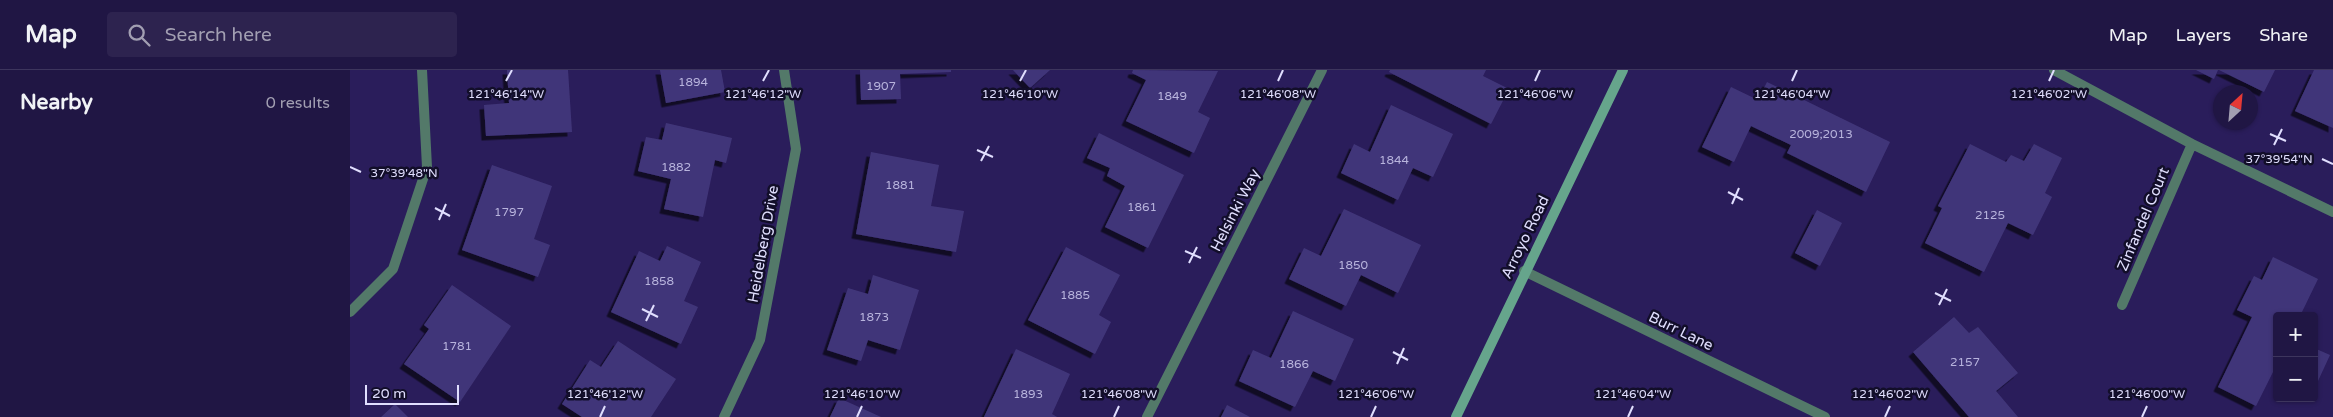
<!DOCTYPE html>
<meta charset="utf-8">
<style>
body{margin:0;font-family:"Varela Round",sans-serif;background:#2d234f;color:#f1f3f6}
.controls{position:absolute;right:15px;bottom:15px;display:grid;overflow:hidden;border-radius:5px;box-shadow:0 1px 4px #0004}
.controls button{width:45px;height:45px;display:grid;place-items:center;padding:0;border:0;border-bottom:1px solid #3d355d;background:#201644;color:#f1f3f6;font:25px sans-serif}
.compass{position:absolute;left:1863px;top:15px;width:45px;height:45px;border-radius:50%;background:#201644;box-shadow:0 1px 4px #0004;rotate:26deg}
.scale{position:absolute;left:15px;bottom:12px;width:94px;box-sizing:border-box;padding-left:5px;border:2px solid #e0defe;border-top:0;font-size:14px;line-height:18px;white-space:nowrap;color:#e0defe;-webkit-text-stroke:4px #120e29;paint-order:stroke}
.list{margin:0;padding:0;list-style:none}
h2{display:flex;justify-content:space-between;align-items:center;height:65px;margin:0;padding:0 20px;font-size:21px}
h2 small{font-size:16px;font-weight:400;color:#a29fb2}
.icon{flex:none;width:28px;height:28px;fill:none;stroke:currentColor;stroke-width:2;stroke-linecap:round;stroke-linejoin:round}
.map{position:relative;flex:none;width:1983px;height:347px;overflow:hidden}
header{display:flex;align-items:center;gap:30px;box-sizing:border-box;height:70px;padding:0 25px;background:#201644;border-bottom:1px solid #3d355d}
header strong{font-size:24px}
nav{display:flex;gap:28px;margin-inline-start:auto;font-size:18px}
.search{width:350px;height:45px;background:#2d234f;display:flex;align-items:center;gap:12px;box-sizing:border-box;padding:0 18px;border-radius:5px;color:#a29fb2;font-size:19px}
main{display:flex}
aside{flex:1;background:#201644}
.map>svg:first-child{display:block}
.building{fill:#413679;filter:url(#shadow)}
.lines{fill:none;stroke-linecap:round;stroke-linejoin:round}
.lane{stroke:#537969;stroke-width:10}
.street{stroke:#537969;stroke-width:10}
.secondary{stroke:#66a58c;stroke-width:10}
.ticks{fill:none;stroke:#e0defe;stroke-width:2}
.labels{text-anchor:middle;stroke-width:5;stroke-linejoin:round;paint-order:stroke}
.number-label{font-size:12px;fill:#b8b4dd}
.street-label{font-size:15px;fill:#e0defe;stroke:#120e29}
.ticks-label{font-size:12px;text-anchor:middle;fill:#e0defe;stroke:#120e29;stroke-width:5;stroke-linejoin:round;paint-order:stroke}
</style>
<header>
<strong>Map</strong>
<div class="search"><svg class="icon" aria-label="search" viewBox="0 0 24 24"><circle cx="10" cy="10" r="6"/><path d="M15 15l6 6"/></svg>Search here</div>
<nav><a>Map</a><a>Layers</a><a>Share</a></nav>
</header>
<main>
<aside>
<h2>Nearby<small>0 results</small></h2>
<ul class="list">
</ul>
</aside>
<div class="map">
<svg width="1983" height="347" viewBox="0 0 1983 347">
<defs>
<filter id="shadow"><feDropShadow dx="-4.5" dy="4.5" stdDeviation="0" flood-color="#0009"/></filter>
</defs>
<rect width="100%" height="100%" fill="#2a1d5b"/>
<!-- building -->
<path class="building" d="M157,0h61l4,62 -86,4 -2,-31 25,-2z
M310,0h61l4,22 -59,11z
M510,0h91v2l-51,2 1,25 -40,1z
M663,0h37l-20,18z
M783,0l85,1 -20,41 12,6 -16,35 -68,-32 20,-41 -14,-7z
M1040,0h96l-3,6 26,13 -18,35 -102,-52z
M1846,0h22l-4,9z
M1869,0h56l-11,22z
M1964,0h19v58l-38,-17z
M1417,12l123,60 -24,50 -79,-39 4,-8 -40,-19 -17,36 -32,-15 29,-60 27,13z
M1041,35l62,29 -20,43 -20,-9 -15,32 -57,-27 13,-29 16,8z
M316,53l66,15 -6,25 -11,-3 -12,57 -39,-8 7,-30 -33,-8 8,-34 16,3z
M749,63l85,42 -36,73 -43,-21 20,-41 -18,-10 3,-8 -23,-10z
M1620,74l36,18 5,-7 13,6 10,-17 28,14 -17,35 7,4 -19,38 -25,-12 -24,49 -59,-29 17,-35 -4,-2z
M521,82l68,13 -8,41 33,5 -8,41 -100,-18z
M142,95l60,21 -18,53 16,6 -12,32 -76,-27z
M994,139l77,36 -23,48 -37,-18 -15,31 -57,-27 15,-31 17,8z
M1467,140l25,13 -22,43 -25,-13z
M317,176l34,16 -17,39 14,6 -17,37 -70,-32 28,-61 21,10z
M716,177l54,28 -21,40 12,7 -16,32 -67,-34z
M1923,187l45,22 -18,37h-23v48l-21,42 -38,-19 34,-70 -15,-7 17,-34 8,4z
M523,205l46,15 -19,60 -32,-10 -7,21 -34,-11 21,-62 20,6z
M102,215l59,41 -51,76 -56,-38 25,-35 -5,-4z
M943,241l61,28 -19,42 -22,-10 -18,36 -56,-26 14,-31 18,8z
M1604,247l15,16 9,-6 40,46 -22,18 22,26h-49l-56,-65z
M268,271l58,38 -25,38h-69l-20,-13 28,-44 11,7z
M1964,278l16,7 -12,26 -4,-1z
M666,279l54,25 -18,40 5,3h-73z
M489,328l42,19h-51z
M45,334l13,13h-27z
M877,335l23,12h-29z"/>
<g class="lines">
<!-- lane -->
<path class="lane" d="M1174,201l301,146"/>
<!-- street -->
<path class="street" d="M1704,0l138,74 141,68
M1772,235l70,-161
M0,242l43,-43 34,-102 -5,-97
M374,347l36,-77 36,-191 -12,-79
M797,347l175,-347"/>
<!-- secondary -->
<path class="secondary" d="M1106,347l167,-347"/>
</g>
<!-- ticks -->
<path class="ticks" d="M156,11l6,-11M413,11l6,-11M670,11l6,-11M928,11l5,-11M1185,11l5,-11M1442,11l5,-11M1699,11l5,-11M1920,64l16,7M1924,75l8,-16M627,80l16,7M1972,89l11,5M631,91l8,-15M0,97l11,5M1378,122l15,8M1382,134l7,-16M85,138l15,8M89,150l7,-16M835,181l16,7M839,193l8,-16M1585,223l16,8M1589,235l8,-16M292,239l16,8M296,251l8,-16M1043,282l15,8M1047,294l7,-16M250,347l5,-11M507,347l5,-11M764,347l5,-11M1021,347l5,-11M1278,347l5,-11M1535,347l5,-11M1792,347l5,-11"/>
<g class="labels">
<!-- number labels -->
<g class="number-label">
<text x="343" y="16">1894</text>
<text x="531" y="20">1907</text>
<text x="822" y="30">1849</text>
<text x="1471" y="68">2009;2013</text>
<text x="1044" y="94">1844</text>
<text x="326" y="101">1882</text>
<text x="550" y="119">1881</text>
<text x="792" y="141">1861</text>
<text x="159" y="146">1797</text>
<text x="1640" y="149">2125</text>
<text x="1003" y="199">1850</text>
<text x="309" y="215">1858</text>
<text x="725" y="229">1885</text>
<text x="524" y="251">1873</text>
<text x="107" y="280">1781</text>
<text x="1615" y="296">2157</text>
<text x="944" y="298">1866</text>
<text x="678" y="328">1893</text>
</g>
<!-- street labels -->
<g class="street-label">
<text transform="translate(885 140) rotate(-63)" y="5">Helsinki Way</text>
<text transform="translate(1793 149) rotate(-67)" y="5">Zinfandel Court</text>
<text transform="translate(1175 167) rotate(-64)" y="5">Arroyo Road</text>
<text transform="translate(413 174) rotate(-80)" y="5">Heidelberg Drive</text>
<text transform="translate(1331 261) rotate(26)" y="5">Burr Lane</text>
</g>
</g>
<g class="ticks-label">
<text x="928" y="28">121°46'08"W</text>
<text x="1442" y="28">121°46'04"W</text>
<text x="156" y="28">121°46'14"W</text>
<text x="413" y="28">121°46'12"W</text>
<text x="670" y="28">121°46'10"W</text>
<text x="1185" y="28">121°46'06"W</text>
<text x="1699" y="28">121°46'02"W</text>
<text x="1929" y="93">37°39'54"N</text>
<text x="54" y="107">37°39'48"N</text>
<text x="255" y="328">121°46'12"W</text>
<text x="512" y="328">121°46'10"W</text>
<text x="769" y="328">121°46'08"W</text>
<text x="1026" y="328">121°46'06"W</text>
<text x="1283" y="328">121°46'04"W</text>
<text x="1540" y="328">121°46'02"W</text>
<text x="1797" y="328">121°46'00"W</text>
</g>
</svg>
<div class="controls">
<button>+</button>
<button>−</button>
</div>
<svg class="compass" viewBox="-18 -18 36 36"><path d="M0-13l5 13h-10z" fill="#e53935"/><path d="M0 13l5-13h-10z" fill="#a29fb2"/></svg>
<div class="scale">20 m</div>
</div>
</main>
